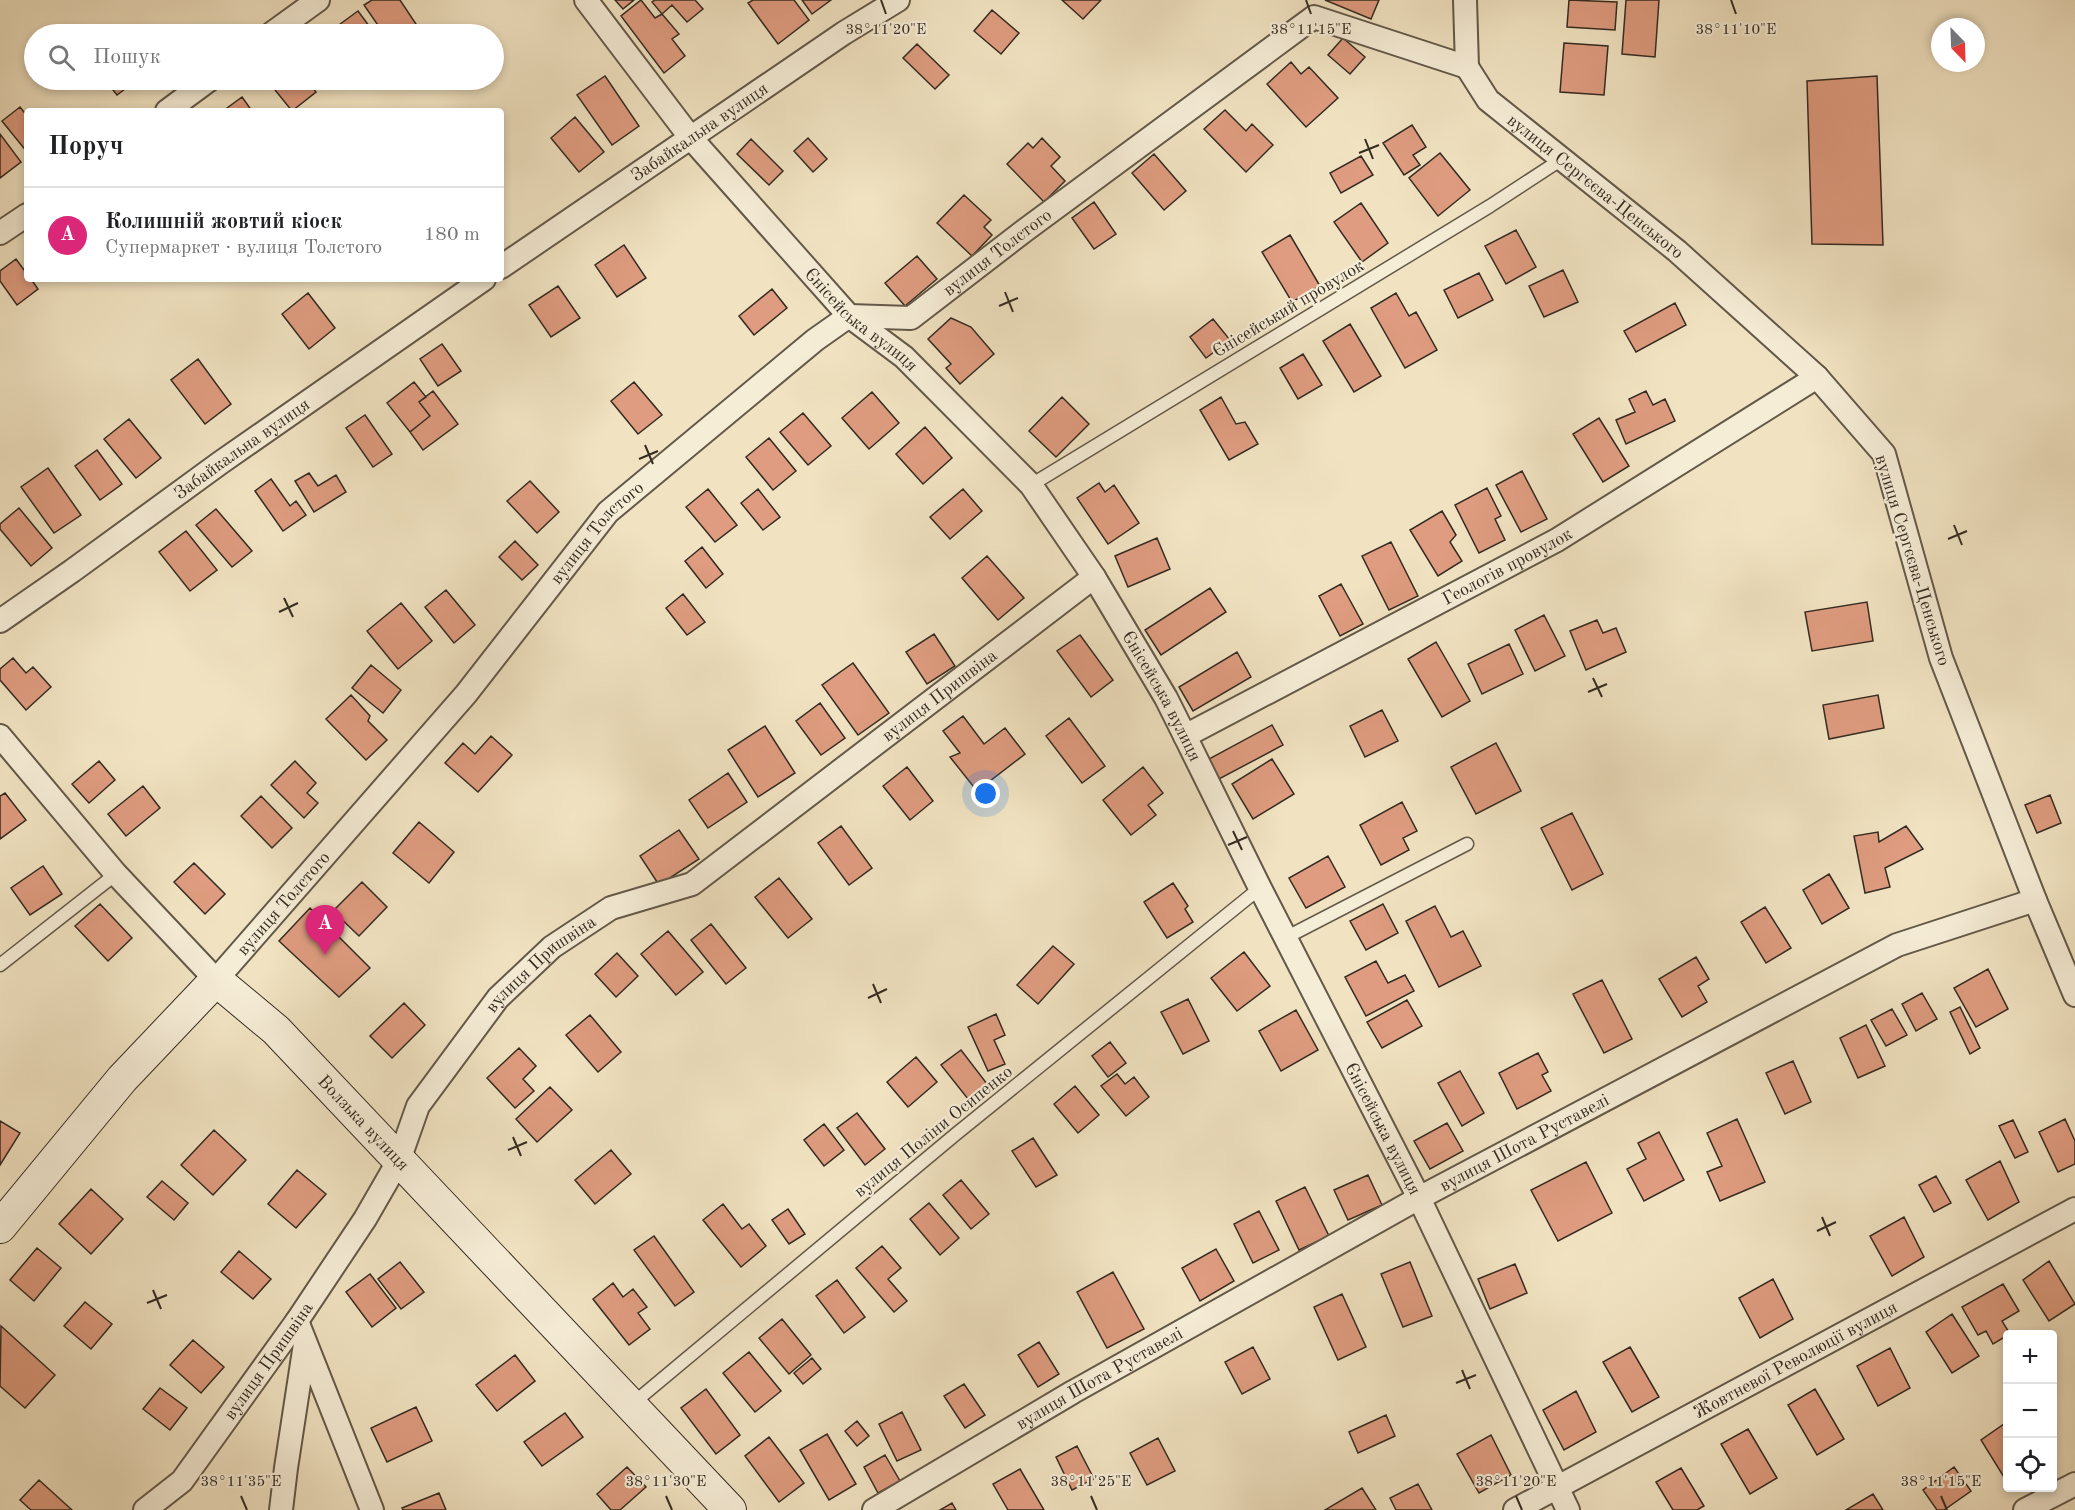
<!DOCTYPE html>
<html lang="uk">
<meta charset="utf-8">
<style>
body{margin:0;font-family:"Old Standard TT",serif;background:#f6f6f6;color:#202124}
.controls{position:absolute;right:18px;bottom:18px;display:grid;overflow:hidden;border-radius:6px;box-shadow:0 3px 9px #0003}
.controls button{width:54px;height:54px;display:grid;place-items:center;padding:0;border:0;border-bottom:2px solid #e0e0e0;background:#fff;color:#202124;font:30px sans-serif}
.compass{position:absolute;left:1931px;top:18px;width:54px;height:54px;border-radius:50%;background:#fff;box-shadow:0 3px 9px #0003;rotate:157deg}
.you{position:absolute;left:986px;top:794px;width:21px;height:21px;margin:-15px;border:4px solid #fff;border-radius:50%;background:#1a73e8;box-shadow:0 0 0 9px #1a73e833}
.badge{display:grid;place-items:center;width:39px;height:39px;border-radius:50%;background:#db2777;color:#fff;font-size:20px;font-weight:700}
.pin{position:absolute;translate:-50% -50px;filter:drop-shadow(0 2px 3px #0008)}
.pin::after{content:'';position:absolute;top:32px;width:21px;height:18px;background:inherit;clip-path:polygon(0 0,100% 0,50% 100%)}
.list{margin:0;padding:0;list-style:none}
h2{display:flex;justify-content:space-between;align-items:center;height:78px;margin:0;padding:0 24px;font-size:26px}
h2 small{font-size:20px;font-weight:400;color:#757577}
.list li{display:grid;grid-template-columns:39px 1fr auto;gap:18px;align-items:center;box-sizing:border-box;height:96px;padding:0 24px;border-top:2px solid #e0e0e0}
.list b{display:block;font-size:22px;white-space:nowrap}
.list p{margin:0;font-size:20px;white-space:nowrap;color:#757577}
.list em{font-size:20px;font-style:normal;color:#757577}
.icon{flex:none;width:33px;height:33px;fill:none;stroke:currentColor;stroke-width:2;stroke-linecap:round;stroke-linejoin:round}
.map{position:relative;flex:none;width:2075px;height:1510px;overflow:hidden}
.search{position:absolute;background:#fff;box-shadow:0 3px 9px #0003;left:24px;top:24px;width:480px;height:66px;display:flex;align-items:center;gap:15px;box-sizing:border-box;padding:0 21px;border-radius:33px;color:#757577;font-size:22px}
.panel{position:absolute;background:#fff;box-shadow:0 3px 9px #0003;left:24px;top:108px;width:480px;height:174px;border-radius:6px}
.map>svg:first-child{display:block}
.building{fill:#df9c80;stroke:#342b21;stroke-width:1.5}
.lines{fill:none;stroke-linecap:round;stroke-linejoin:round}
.lane-casing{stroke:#635949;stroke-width:15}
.street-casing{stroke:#635949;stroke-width:26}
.secondary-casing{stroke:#342b21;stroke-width:34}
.lane{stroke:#f6edd7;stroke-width:12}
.street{stroke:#f6edd7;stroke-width:22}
.secondary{stroke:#f6edd7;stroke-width:32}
.ticks{fill:none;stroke:#342b21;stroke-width:2}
.labels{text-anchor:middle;stroke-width:4.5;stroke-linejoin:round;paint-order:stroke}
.street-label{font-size:18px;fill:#342b21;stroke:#f6edd7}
.ticks-label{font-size:15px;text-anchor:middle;fill:#342b21;stroke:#f6edd7;stroke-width:4.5;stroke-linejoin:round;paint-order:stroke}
</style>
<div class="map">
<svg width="2075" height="1510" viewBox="0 0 2075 1510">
<rect width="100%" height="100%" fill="#f1e3c2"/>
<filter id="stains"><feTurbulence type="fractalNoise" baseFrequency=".00333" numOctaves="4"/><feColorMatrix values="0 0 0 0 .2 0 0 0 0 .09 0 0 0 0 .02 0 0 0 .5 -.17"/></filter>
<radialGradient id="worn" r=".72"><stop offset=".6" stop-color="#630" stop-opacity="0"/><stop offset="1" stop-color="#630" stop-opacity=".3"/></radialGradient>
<!-- building -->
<path class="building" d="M372,0h28l20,30 -6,4h-30l-20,-29z
M615,0h19l-11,9z
M641,0l14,18 7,-4 17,20 -7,5 13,17 -21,17 -43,-57z
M655,0h40l8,9 -16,13 -15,-17 -10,9 -10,-12z
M753,0h41l15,20 -31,24 -30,-41z
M802,0h29l-19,14z
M1062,0h39l-18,19z
M1325,0h54l-8,19z
M1569,0l48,2 -2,28 -48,-3z
M1626,0h33l-4,57 -33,-3z
M992,10l27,23 -18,21 -27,-23z
M358,11l17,23h-39l-4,-4z
M1343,38l22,19 -15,17 -22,-19z
M1564,43l44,3 -4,49 -44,-3z
M917,44l32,31 -14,14 -32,-31z
M1291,62l10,12 8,-7 29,31 -32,29 -39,-43z
M605,76l34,50 -27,19 -35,-50z
M1877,76l6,169 -71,-1 -5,-163z
M105,80h32l-20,15z
M267,80h40l9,12 -24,19z
M242,97l10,14h-29z
M20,107l7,9v36l-25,-31z
M1225,110l21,21 6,-7 21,21 -27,27 -42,-43z
M575,117l29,35 -25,20 -28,-34z
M1412,125l14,22 -13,8 7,10 -16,10 -21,-32z
M0,134l21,28 -21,16z
M808,138l19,21 -14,13 -19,-21z
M1042,138l18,19 -9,9 14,15 -21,21 -37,-38 21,-21 5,5z
M751,139l32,32 -14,14 -32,-31z
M1440,153l30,37 -32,26 -29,-38z
M1154,154l32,37 -22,19 -32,-37z
M1361,156l12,19 -32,18 -11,-20z
M964,195l27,25 -7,7 8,8 -20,21 -35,-33z
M1094,202l22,32 -22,15 -22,-31z
M1361,203l27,40 -26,19 -28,-40z
M1516,230l20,37 -30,17 -21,-38z
M1290,235l30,51 -28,16 -30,-50z
M624,245l22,33 -29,19 -22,-32z
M917,256l20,23 -32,27 -20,-23z
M16,259l11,15v5h4l7,10 -21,16 -17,-24v-10z
M1563,270l15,32 -34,15 -15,-31z
M1479,273l14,27 -35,18 -14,-28z
M558,286l22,32 -29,19 -22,-32z
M772,289l15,19 -33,27 -15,-19z
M308,293l27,35 -26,21 -27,-35z
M1396,293l13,23 7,-4 21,38 -32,18 -34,-60z
M1675,303l11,22 -50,27 -12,-21z
M951,318l20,9 23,27 -34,30 -14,-16 5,-4 -23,-25z
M1213,319l17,21 -24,18 -16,-21z
M1350,324l31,52 -27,16 -31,-51z
M442,344l19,27 -23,15 -18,-27z
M1303,354l19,31 -24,14 -18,-31z
M198,359l33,45 -26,20 -34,-44z
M414,382l12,15 -7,5 11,14 -20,16 -23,-29z
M634,382l28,33 -24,19 -27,-33z
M433,391l25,33 -35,26 -13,-18 20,-16 -11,-14z
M1646,391l7,14 12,-6 10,22 -49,23 -10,-24 19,-8 -6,-13z
M872,392l27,31 -30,26 -27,-31z
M1062,397l27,27 -33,33 -27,-26z
M1221,397l15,27 9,-2 13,22 -29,16 -29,-50z
M803,413l28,33 -23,19 -28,-33z
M365,415l27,39 -19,13 -27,-39z
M1599,418l30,48 -26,16 -30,-48z
M129,419l32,39 -25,20 -32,-39z
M925,427l27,31 -29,26 -27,-30z
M769,438l27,33 -23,19 -27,-33z
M97,450l25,34 -22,16 -25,-34z
M48,468l33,47 -27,18 -33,-46z
M1522,471l25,48 -26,13 -25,-47z
M309,473l9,13 18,-11 10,17 -32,20 -19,-31z
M271,479l19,27 6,-5 10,14 -23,16 -28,-40z
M530,481l29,31 -22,21 -30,-32z
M1099,483l6,9 9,-7 25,38 -31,21 -31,-46z
M1487,488l14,28 -6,3 10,21 -26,13 -24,-48z
M708,489l29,36 -22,17 -29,-35z
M758,489l22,28 -17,13 -22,-27z
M963,489l19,22 -32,28 -20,-22z
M19,508l33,40 -21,18 -31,-37v-5z
M216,509l36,42 -20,16 -36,-42z
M1442,511l14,24 -6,7 12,19 -24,15 -28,-46z
M186,531l31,39 -27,21 -31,-39z
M1157,538l13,31 -42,18 -13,-31z
M515,541l23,24 -16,15 -23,-23z
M1391,542l27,54 -29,14 -27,-54z
M702,547l21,27 -17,14 -21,-27z
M987,556l37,42 -26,22 -36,-42z
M1341,584l22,40 -23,12 -21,-40z
M1210,588l16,24 -65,43 -16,-25z
M446,590l29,35 -21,18 -29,-36z
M683,594l22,28 -18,13 -21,-27z
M1867,602l6,39 -61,10 -7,-39z
M401,603l31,38 -34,28 -31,-38z
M1544,615l21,41 -30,15 -20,-41z
M1597,620l6,13 13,-5 10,24 -40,18 -16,-39z
M934,634l21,32 -28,18 -21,-32z
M1080,635l33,45 -22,17 -34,-46z
M1436,642l34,59 -28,16 -34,-58z
M1509,644l14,30 -41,20 -14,-30z
M1237,652l14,25 -58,34 -14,-24z
M13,658l13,15 7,-6 18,20 -25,23 -26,-30v-11z
M853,663l36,50 -31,22 -36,-50z
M371,665l30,25 -18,23 -31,-25z
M351,695l19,21 -2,5 19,19 -21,20 -40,-41z
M1878,695l6,33 -55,11 -6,-34z
M820,703l25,35 -24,17 -25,-34z
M1382,710l16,31 -33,16 -15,-31z
M963,716l21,28 21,-16 20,26 -48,37 -27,-34 10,-4 -17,-22z
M1069,718l36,48 -23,17 -36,-47z
M1272,725l11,20 -64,34 -10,-20z
M765,726l30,47 -37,24 -30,-47z
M491,736l21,19 -34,37 -33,-29 18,-20 12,11z
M1496,743l25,48 -45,23 -25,-47z
M1272,759l22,35 -41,25 -21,-35z
M99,761l16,19 -26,23 -17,-19z
M295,761l21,22 -9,10 11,10 -14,15 -33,-33z
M907,767l26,34 -23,19 -27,-34z
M1143,767l20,26 -15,12 8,10 -25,20 -28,-35z
M728,773l19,29 -39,26 -19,-28z
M143,786l17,22 -34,28 -18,-22z
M5,793l21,27 -26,19v-43z
M2050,795l11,28 -24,10 -12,-28z
M261,796l31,32 -20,20 -31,-32z
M1402,802l15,29 -14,7 6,12 -28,15 -21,-40z
M1572,813l31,61 -31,16 -31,-62z
M419,822l35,30 -25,31 -36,-30z
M841,826l31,42 -23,17 -31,-42z
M1906,826l17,23 -38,19 5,19 -25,6 -11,-57 24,-4 1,10z
M679,830l20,29 -40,26 -19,-29z
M1328,856l17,31 -39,21 -17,-30z
M194,863l31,31 -20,20 -31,-32z
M43,866l19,28 -32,21 -19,-27z
M1829,874l20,34 -27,16 -19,-34z
M779,878l33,41 -24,19 -33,-41z
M362,882l25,25 -28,29 -26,-25z
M1173,883l15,23 -3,3 8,13 -26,16 -23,-36z
M100,904l32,34 -24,23 -33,-35z
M1383,904l15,29 -32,17 -16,-29z
M1435,906l16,31 12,-6 18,35 -42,21 -33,-66z
M1765,907l26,41 -25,15 -25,-41z
M310,908l60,60 -31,29 -60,-56z
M711,924l35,44 -20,16 -35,-44z
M668,931l35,41 -27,23 -35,-41z
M1053,946l21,18 -36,40 -21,-19z
M1244,952l26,34 -33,25 -26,-33z
M617,953l21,23 -22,21 -21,-23z
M1696,957l13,22 -11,7 9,16 -25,15 -23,-38z
M1376,961l12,22 17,-8 9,16 -48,25 -21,-39z
M1988,969l20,40 -32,18 -22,-39z
M1602,980l30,59 -28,14 -31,-59z
M1922,993l15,26 -21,12 -14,-27z
M1188,999l21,42 -26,13 -22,-42z
M1407,1000l15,26 -40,22 -15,-26z
M404,1003l21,22 -33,33 -22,-22z
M1960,1007l20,41 -10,6 -20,-42z
M1892,1009l15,26 -21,11 -15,-26z
M1296,1010l22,40 -37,21 -22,-40z
M996,1014l9,21 -11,5 11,24 -17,7 -20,-44z
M590,1015l31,37 -23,20 -32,-37z
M1866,1025l19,41 -27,12 -18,-40z
M1110,1042l16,21 -18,14 -16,-21z
M519,1048l17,18 -13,13 11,12 -19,17 -28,-30z
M961,1050l30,39 -19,15 -31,-39z
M1538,1053l10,19 -6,3 9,16 -34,18 -18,-36z
M916,1057l21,25 -29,25 -21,-25z
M1793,1061l18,41 -26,12 -19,-41z
M1460,1071l24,42 -22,13 -24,-43z
M1117,1074l8,10 9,-7 15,20 -23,19 -25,-30z
M1075,1086l24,29 -21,18 -24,-29z
M550,1087l22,23 -35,32 -21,-23z
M857,1113l28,36 -20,16 -28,-37z
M1737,1119l28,63 -45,19 -13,-29 15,-6 -15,-33z
M2065,1119l10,22v23l-17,8 -19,-40z
M2013,1120l15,32 -13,6 -16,-32z
M0,1121l20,12 -20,32z
M1447,1123l16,28 -33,18 -16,-28z
M824,1124l20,26 -20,16 -20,-26z
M214,1130l32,30 -33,35 -32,-30z
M1659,1132l25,48 -40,21 -17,-32 19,-10 -8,-16z
M1033,1138l24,37 -21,12 -24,-36z
M611,1150l20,24 -36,30 -20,-24z
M2000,1161l19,41 -31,18 -22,-40z
M1586,1162l26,51 -54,28 -27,-51z
M297,1170l29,24 -30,34 -28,-24z
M1368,1175l14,30 -34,15 -14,-30z
M1936,1176l15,27 -17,9 -15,-27z
M961,1180l28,34 -18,15 -28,-34z
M162,1181l26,22 -14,17 -27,-23z
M1305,1187l24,49 -30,14 -23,-49z
M91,1189l32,30 -32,35 -32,-30z
M929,1203l30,35 -19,17 -30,-36z
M723,1204l19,25 7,-5 17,22 -25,21 -38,-47z
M788,1209l17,25 -16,10 -17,-24z
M1259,1211l20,39 -26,13 -19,-39z
M1904,1217l20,40 -32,19 -22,-40z
M654,1236l40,56 -19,14 -41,-56z
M882,1246l19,22 -13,11 19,22 -13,11 -38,-44z
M37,1248l24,20 -27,33 -24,-21z
M1216,1249l18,32 -34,20 -18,-33z
M239,1251l32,28 -18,20 -32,-27z
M2049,1261l26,43 -26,17 -26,-41z
M400,1262l24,30 -23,17 -23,-30z
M1410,1262l22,54 -29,11 -22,-53z
M1515,1264l12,29 -37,16 -12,-30z
M1113,1272l31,57 -37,19 -30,-56z
M370,1274l26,34 -24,19 -26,-35z
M1773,1279l20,40 -33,19 -21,-40z
M837,1280l28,37 -21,16 -28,-37z
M613,1283l10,14 10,-8 14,18 -9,6 12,16 -21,16 -36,-46z
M2003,1284l16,27 -17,10 8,13 -17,10 -7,-13 -8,4 -16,-28z
M1342,1294l24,53 -28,13 -24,-53z
M85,1302l27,22 -21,25 -27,-23z
M1952,1314l27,42 -27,17 -26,-41z
M782,1319l29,36 -22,19 -30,-36z
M1,1326l54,49 -30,33 -25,-22z
M193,1340l31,27 -23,26 -31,-28z
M1039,1342l20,32 -21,13 -20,-32z
M1253,1347l17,32 -28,15 -17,-32z
M1630,1347l29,50 -27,15 -29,-50z
M1890,1348l20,40 -32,18 -21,-40z
M749,1352l32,39 -26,21 -32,-39z
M515,1355l20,26 -38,30 -21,-26z
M812,1358l9,11 -18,15 -9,-11z
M964,1384l21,31 -20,13 -21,-32z
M160,1388l27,20 -17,22 -27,-21z
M706,1389l34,46 -24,19 -35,-46z
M1815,1389l29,50 -27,16 -29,-50z
M1576,1391l20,41 -32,18 -21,-40z
M416,1407l16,34 -45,21 -16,-34z
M902,1412l19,38 -24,11 -18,-37z
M565,1413l18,24 -41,29 -18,-24z
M1386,1415l9,21 -37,17 -9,-21z
M857,1421l12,15 -12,10 -12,-15z
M2007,1422l1,60h-1l-26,-42z
M1748,1429l29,49 -27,16 -29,-50z
M827,1434l29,50 -27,16 -29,-50z
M1491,1435l20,40 -32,18 -22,-39z
M769,1437l35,46 -25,19 -34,-46z
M1158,1438l17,33 -28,14 -17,-32z
M1077,1446l17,33 -22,11 -16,-33z
M885,1455l15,26 -22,12 -14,-26z
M627,1467l19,20 -26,23h-9l-14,-16z
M1954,1467l17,24 -27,19h-7l-14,-20z
M1681,1468l23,38 -7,4h-24l-17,-28z
M1020,1469l24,41h-36l-15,-26z
M39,1480l33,30h-41l-11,-10z
M1418,1484l14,26h-36l-6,-12z
M1362,1488l14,22h-51z
M439,1493l7,17h-43l-1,-2z
M1873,1494l10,16h-37z
M952,1503l4,7h-16z"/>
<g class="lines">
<!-- lane casing -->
<g class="lane-casing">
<path id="lane" d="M1031,485l459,-279 72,-47
M1287,937l180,-93
M0,965l116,-91
M631,1405l325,-271 304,-246"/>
</g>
<!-- street casing -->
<g class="street-casing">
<g id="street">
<path id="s1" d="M586,0l104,137 159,179 55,41 127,128 63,92 72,121 19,38 75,152 159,310 149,312"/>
<path d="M1465,0l2,67"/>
<path d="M271,34l47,-34"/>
<path id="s2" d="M1467,67l21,33 189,151 140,126 67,77 57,204 94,242 40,95"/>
<path d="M167,111l42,-31"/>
<path d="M0,233l27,-18"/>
<path id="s3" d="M501,267l343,-234 54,-33"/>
<path id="s4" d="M0,621l72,-50 148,-108 264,-184"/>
<path id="s5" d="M0,736l116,138 100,106 250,-286 142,-182 207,-172 34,-24 62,2 113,-87 290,-214 153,50"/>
<path id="s6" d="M1185,736l372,-196 260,-163"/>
<path d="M297,1321l75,189"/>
<path id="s7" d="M145,1510l37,-29 115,-160 68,-102 34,-59 19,-54 80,-108 54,-51 59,-39 81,-24 402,-307"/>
<path d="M281,1510l5,-42 19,-124"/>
<path id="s8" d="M874,1510l199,-118 346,-194 478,-253 138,-45"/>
<path id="s9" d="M1515,1510l560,-301"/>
<path d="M2025,1510l50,-26"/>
</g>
</g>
<!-- secondary casing -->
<g class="secondary-casing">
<g id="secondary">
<path id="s10" d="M0,1227l122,-148 94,-99 60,50 454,480"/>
</g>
</g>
<!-- lane -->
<use href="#lane" class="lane"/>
<!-- street -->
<use href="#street" class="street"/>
<!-- secondary -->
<use href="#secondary" class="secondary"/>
</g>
<!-- ticks -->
<path class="ticks" d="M881,0l5,14M1306,0l5,14M1731,0l5,14M1365,139l8,20M1359,153l20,-8M1005,292l8,20M999,306l19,-8M645,445l8,19M639,459l19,-8M1954,525l8,20M1948,539l19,-8M284,598l9,19M279,612l19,-9M1593,678l9,19M1588,692l19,-8M1233,831l9,19M1228,845l19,-8M873,984l8,19M868,998l19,-9M513,1137l8,19M508,1150l19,-8M1822,1217l8,19M1817,1231l19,-9M153,1290l8,19M147,1303l20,-8M1462,1370l8,19M1456,1383l20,-8M241,1496l6,14M666,1496l6,14M1091,1496l6,14M1516,1496l6,14M1941,1496l6,14"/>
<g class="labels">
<!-- street labels -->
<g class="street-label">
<text dy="6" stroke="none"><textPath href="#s3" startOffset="240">Забайкальна вулиця</textPath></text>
<text dy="6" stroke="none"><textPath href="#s2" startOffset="177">вулиця Сергєєва-Ценського</textPath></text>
<text dy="6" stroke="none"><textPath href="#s5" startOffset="1418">вулиця Толстого</textPath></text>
<text transform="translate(1288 308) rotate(-31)" y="6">Єнісейський провулок</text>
<text dy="6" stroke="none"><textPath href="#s1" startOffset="423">Єнісейська вулиця</textPath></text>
<text dy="6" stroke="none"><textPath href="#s4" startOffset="297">Забайкальна вулиця</textPath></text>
<text dy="6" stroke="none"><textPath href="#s5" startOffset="914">вулиця Толстого</textPath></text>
<text transform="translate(1913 560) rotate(73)" y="6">вулиця Сергєєва-Ценського</text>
<text dy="6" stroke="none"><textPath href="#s6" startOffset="364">Геологів провулок</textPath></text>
<text dy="6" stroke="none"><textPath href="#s7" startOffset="1167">вулиця Пришвіна</textPath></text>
<text dy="6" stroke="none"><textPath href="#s1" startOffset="909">Єнісейська вулиця</textPath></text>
<text dy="6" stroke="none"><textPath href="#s5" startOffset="428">вулиця Толстого</textPath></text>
<text dy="6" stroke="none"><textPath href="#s7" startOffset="681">вулиця Пришвіна</textPath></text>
<text dy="6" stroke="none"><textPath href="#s10" startOffset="534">Волзька вулиця</textPath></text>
<text dy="6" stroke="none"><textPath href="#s1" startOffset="1395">Єнісейська вулиця</textPath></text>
<text transform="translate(933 1131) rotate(-39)" y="6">вулиця Поліни Осипенко</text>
<text dy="6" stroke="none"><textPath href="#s8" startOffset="747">вулиця Шота Руставелі</textPath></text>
<text dy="6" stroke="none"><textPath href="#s7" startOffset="195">вулиця Пришвіна</textPath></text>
<text dy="6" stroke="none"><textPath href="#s9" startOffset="318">Жовтневої Революції вулиця</textPath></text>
<text dy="6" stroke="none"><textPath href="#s8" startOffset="261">вулиця Шота Руставелі</textPath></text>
</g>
</g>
<g class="ticks-label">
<text x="886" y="34">38°11'20"E</text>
<text x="1311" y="34">38°11'15"E</text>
<text x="1736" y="34">38°11'10"E</text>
<text x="241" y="1486">38°11'35"E</text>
<text x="666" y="1486">38°11'30"E</text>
<text x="1091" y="1486">38°11'25"E</text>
<text x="1516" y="1486">38°11'20"E</text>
<text x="1941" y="1486">38°11'15"E</text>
</g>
<rect width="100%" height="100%" filter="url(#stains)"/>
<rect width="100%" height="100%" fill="url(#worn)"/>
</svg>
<div class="controls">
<button>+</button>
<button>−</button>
<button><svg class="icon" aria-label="locate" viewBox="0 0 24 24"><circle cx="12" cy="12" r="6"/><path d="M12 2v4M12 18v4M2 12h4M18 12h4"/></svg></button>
</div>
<svg class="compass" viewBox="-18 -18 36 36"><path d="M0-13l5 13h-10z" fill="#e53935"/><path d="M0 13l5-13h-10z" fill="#757577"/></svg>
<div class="you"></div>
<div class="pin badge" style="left:325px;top:955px">A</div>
<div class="search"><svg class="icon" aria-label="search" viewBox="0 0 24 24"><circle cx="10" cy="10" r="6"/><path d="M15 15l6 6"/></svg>Пошук</div>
<section class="panel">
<h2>Поруч<small></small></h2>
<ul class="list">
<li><span class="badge">A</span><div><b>Колишній жовтий кіоск</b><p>Супермаркет · вулиця Толстого</p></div><em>180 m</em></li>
</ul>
</section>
</div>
